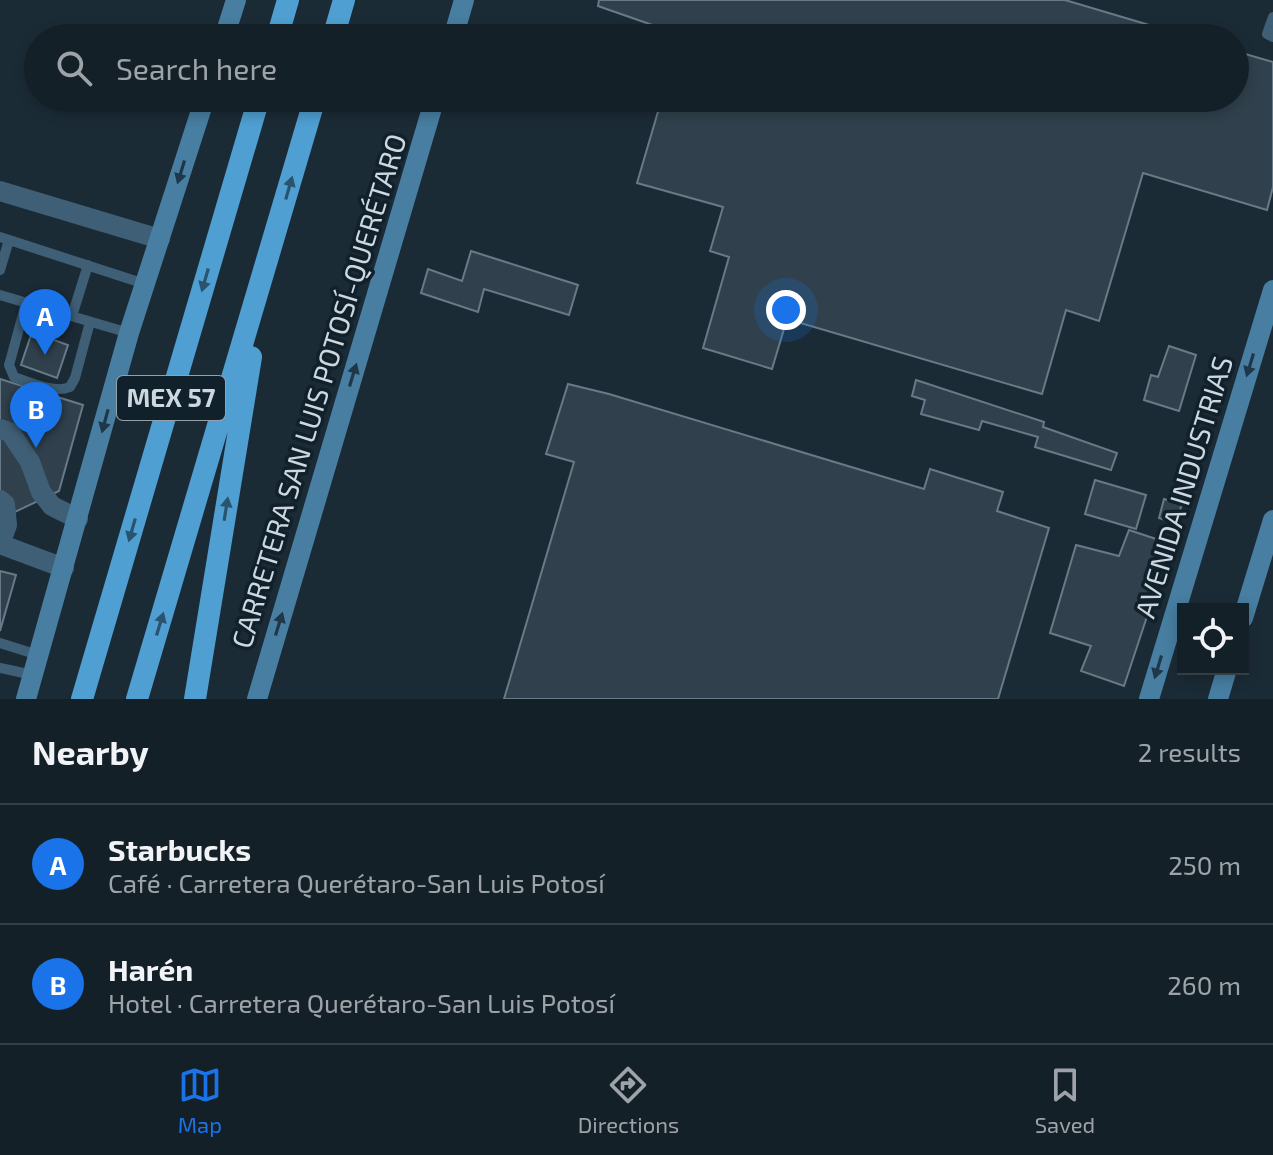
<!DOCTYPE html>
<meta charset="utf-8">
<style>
body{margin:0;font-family:"Exo 2",sans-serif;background:#1d2830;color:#f1f3f6}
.controls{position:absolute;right:24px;bottom:24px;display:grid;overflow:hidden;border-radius:0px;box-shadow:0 4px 12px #0003}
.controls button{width:72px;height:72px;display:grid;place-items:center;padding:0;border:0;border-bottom:2px solid #333e45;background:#142028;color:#f1f3f6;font:40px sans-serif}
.you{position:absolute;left:786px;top:310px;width:28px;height:28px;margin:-20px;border:6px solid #fff;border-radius:50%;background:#1a73e8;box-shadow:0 0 0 12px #1a73e833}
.badge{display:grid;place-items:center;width:52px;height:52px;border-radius:50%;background:#1a73e8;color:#fff;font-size:26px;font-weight:700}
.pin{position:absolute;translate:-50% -66px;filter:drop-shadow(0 2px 4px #0008)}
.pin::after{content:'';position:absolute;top:42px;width:28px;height:24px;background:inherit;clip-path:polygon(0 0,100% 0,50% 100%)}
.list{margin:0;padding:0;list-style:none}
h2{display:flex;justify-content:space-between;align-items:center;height:104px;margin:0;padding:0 32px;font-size:34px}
h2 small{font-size:26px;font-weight:400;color:#9da3a8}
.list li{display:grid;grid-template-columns:52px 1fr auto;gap:24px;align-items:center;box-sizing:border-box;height:120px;padding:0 32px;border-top:2px solid #333e45}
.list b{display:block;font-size:30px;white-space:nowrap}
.list p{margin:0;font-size:26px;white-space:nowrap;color:#9da3a8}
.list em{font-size:26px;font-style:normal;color:#9da3a8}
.icon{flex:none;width:44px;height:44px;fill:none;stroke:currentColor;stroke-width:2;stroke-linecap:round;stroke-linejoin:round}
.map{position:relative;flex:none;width:1273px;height:699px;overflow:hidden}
.search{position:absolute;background:#142028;box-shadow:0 4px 12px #0003;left:24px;right:24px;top:24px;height:88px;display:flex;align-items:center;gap:20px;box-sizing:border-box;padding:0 28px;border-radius:44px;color:#9da3a8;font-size:30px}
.sheet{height:344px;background:#142028}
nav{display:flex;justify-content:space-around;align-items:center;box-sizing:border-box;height:112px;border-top:2px solid #333e45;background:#142028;font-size:22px;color:#9da3a8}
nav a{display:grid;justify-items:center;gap:4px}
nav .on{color:#1a73e8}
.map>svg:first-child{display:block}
.building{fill:#30414d;stroke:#687a88;stroke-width:2}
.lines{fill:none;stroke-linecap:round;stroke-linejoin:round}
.service{stroke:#3f5f76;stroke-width:10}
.minor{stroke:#3f5f76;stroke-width:20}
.secondary{stroke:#477ea1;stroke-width:20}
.trunk{stroke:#4f9fd2;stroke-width:22}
.oneway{fill:#1e3849}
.oneway2{fill:#2a536e}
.labels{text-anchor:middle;stroke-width:7;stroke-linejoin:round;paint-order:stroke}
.shield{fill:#11212c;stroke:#95a0a9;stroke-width:2}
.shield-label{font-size:26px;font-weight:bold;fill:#cdd7df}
.street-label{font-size:28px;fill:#cdd7df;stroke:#11212c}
</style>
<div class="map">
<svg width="1273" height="699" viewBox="0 0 1273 699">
<rect width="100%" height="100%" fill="#1b2b36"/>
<!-- building -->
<path class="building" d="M599,0h466l128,38h-538l3,-11 -60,-21z
M1235,51l38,11v125l-6,23 -124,-37 -44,148 -33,-11 -24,84 -255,-75 -15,50 -69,-21 26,-91 -19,-6 13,-44 -86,-24 25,-85h573z
M471,251l107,34 -9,30 -85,-26 -6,23 -57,-19 7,-24 34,12z
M32,332l36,13 -11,33 -36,-13z
M1169,346l27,9 -17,56 -35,-11 7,-25 7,2z
M0,379l83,26 -24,86 -59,28z
M916,380l128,42 -1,5 74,26 -6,17 -76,-23 3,-10 -56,-16 -3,9 -58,-16 4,-14 -13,-4z
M568,384l41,10 315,95 6,-20 73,23 -6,19 52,17 -51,171h-494l70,-237 -28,-8z
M1095,480l51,15 -10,34 -51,-15z
M1164,499l18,5 -6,19 -17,-5z
M1129,530l42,14 -47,142 -43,-15 10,-25 -41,-13 26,-88 43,11z
M0,571l16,4 -16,56z"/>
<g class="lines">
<!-- service -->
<path class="service" d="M1273,17l-6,17 6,3
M0,237l145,47
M0,270l9,-30
M0,295l129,38
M26,303l-15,55 -2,7 5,12c16,5 40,17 56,10l5,-9 15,-56
M72,316l16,-51
M0,643l38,12
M0,668l33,7"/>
<!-- minor -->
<path class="minor" d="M0,191l160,48
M0,429l10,3 20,30 11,30 11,14 26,13
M0,500l5,4 2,21 -7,19 64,24"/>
<!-- secondary -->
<path class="secondary" d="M224,38l12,-38
M453,38l11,-38
M1243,618l30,-98
M26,699l103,-366 76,-235
M257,699l178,-601
M1149,699l124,-409
M1218,699l9,-30"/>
<!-- trunk -->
<path class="trunk" d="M277,38l11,-38
M333,38l11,-38
M82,699l177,-601
M137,699l178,-601
M195,699l56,-342"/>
</g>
<!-- one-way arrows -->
<defs><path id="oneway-solid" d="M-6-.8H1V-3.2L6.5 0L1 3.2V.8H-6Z" transform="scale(2)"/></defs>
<g class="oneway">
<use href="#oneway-solid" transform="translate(181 172) rotate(107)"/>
<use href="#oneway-solid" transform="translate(1250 365) rotate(107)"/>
<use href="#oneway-solid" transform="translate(353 375) rotate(-73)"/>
<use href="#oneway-solid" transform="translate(105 421) rotate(105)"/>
<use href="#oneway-solid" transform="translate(279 624) rotate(-73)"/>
<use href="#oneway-solid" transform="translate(1158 667) rotate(107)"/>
</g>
<g class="oneway2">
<use href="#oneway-solid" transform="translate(289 188) rotate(-74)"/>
<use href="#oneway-solid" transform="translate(205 280) rotate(106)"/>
<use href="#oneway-solid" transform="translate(226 509) rotate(-81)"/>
<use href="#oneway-solid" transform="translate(132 530) rotate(106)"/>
<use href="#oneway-solid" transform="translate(160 624) rotate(-73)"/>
</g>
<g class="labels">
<!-- shield labels -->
<rect class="shield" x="117" y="376" width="108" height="44" rx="6"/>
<g class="shield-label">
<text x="171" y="407">MEX 57</text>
</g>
<!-- street labels -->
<g class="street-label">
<text transform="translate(319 391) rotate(-73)" y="10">CARRETERA SAN LUIS POTOSÍ-QUERÉTARO</text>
<text transform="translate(1184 487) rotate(-73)" y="10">AVENIDA INDUSTRIAS</text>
</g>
</g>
</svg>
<div class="controls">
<button><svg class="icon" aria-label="locate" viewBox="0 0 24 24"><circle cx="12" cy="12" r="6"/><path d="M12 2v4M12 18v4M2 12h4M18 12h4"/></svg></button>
</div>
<div class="you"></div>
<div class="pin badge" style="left:45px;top:355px">A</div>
<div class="pin badge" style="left:36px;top:448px">B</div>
<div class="search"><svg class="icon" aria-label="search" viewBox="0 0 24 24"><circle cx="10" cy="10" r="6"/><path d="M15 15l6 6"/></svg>Search here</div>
</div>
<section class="sheet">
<h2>Nearby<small>2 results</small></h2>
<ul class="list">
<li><span class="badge">A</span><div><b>Starbucks</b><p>Café · Carretera Querétaro-San Luis Potosí</p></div><em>250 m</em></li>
<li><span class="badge">B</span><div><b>Harén</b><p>Hotel · Carretera Querétaro-San Luis Potosí</p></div><em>260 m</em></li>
</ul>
</section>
<nav>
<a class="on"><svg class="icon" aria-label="map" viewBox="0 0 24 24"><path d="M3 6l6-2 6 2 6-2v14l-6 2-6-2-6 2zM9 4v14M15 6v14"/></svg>Map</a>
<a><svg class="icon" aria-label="directions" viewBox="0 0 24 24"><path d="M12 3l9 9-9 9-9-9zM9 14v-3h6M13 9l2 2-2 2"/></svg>Directions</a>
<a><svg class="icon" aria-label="saved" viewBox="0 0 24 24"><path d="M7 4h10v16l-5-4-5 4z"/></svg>Saved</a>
</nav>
